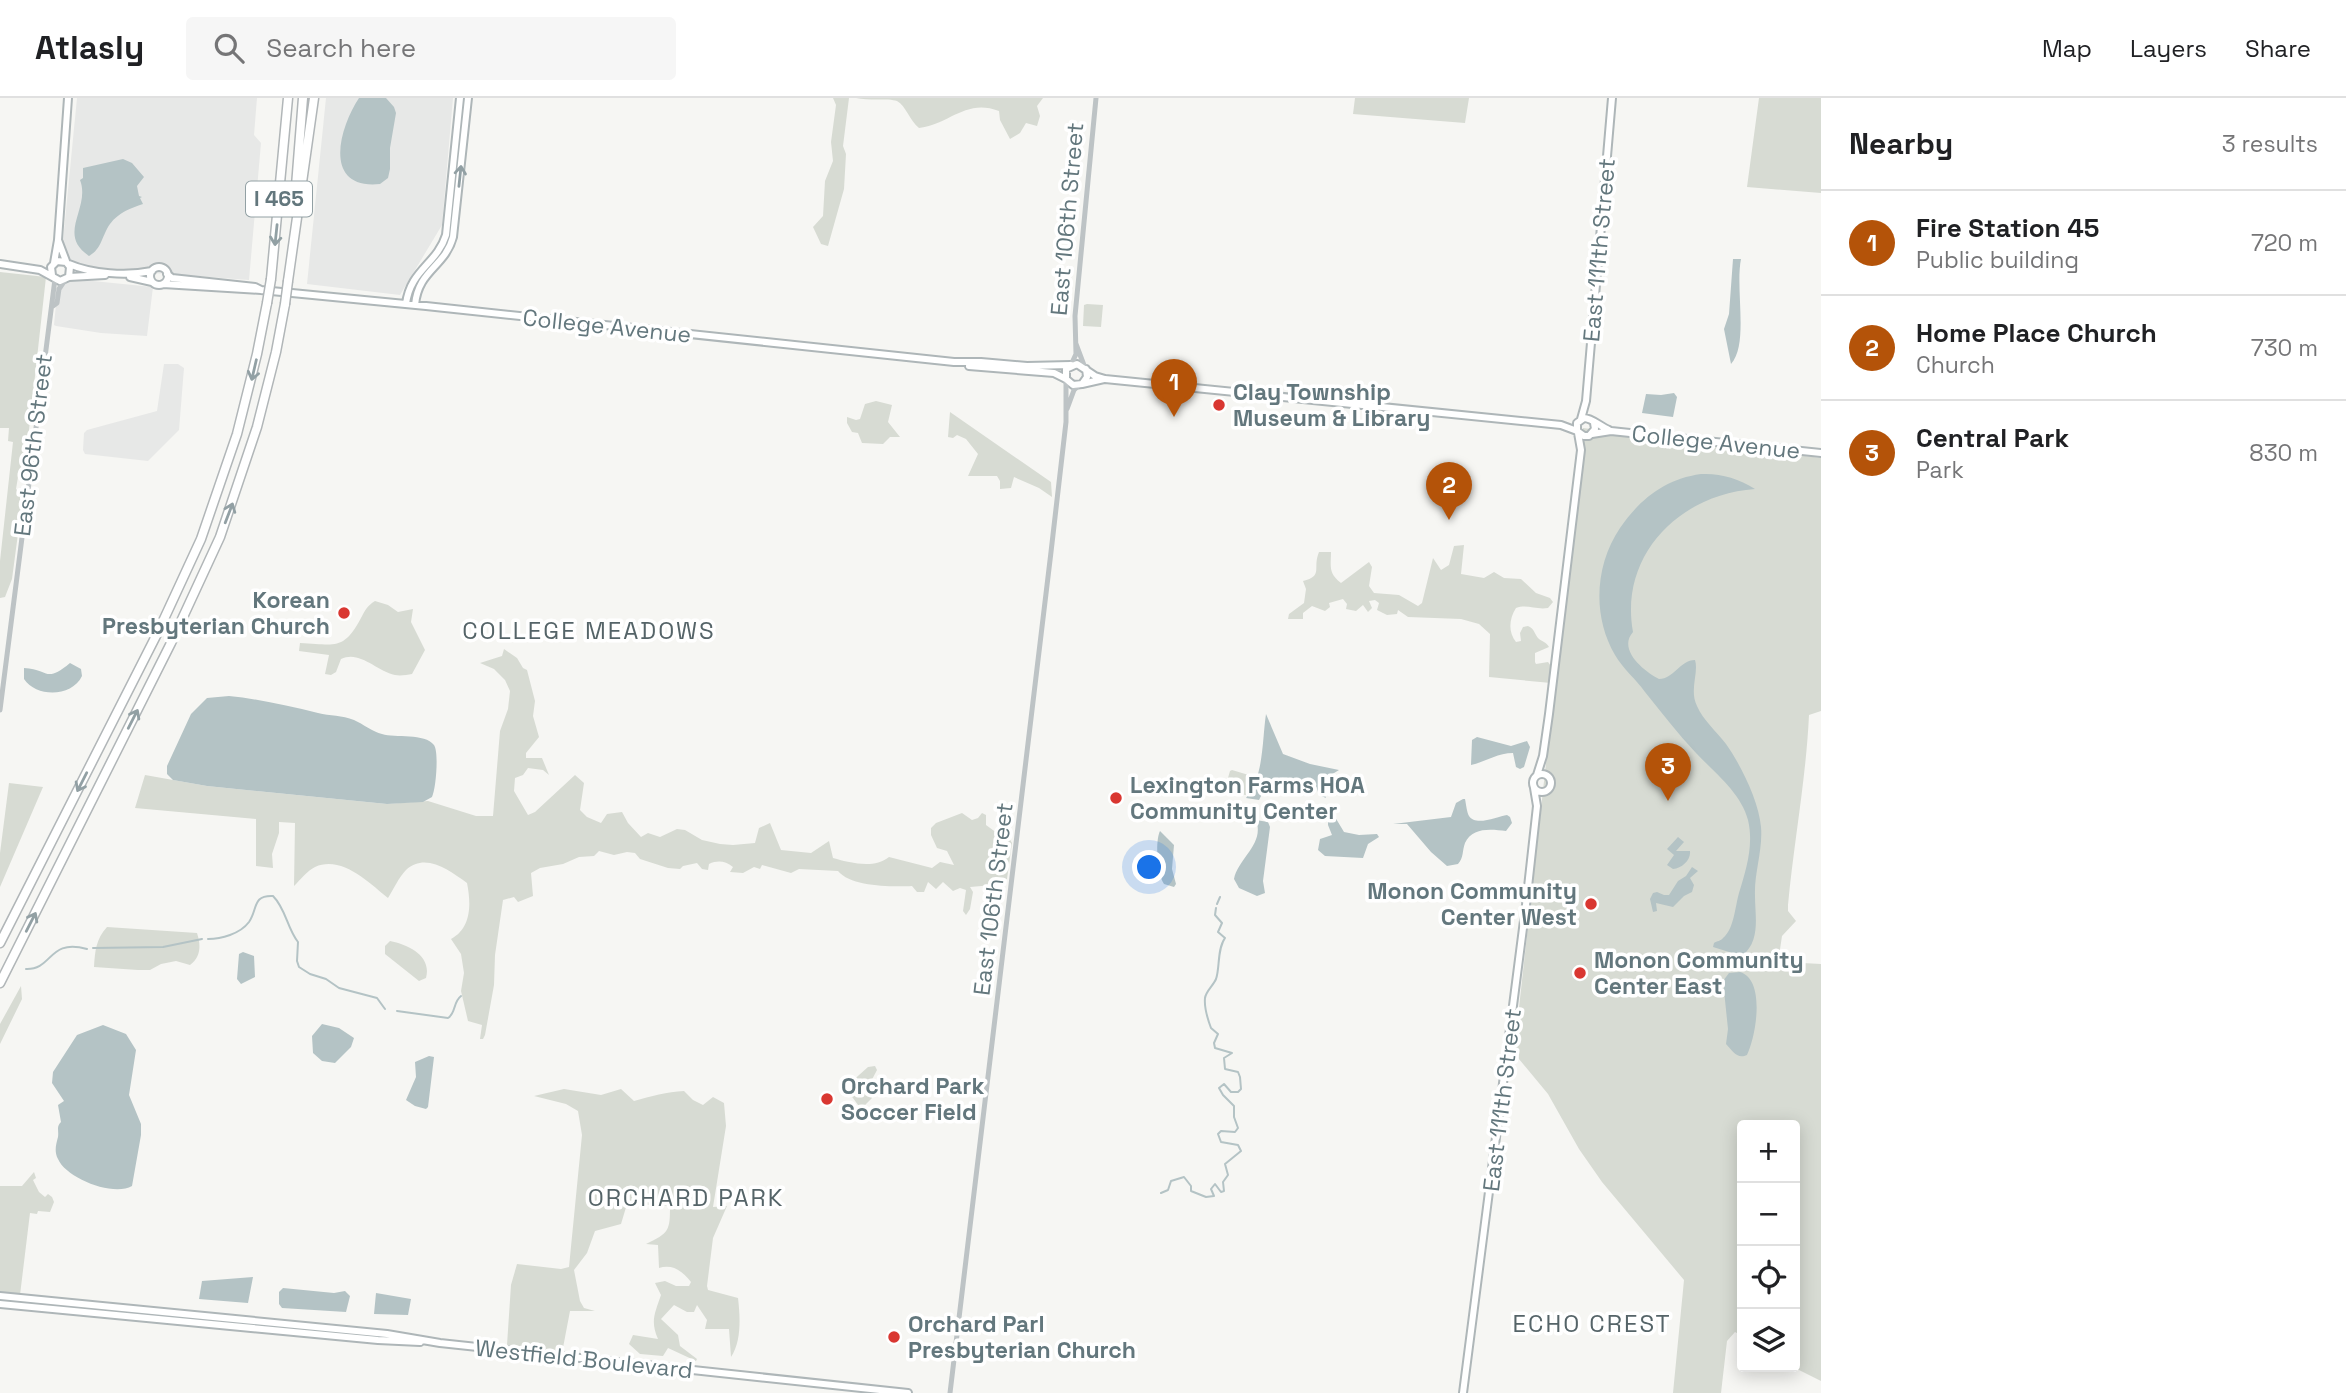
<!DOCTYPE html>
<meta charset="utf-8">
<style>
body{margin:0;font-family:"Space Grotesk",sans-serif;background:#f6f6f6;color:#202124}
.controls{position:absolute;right:21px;bottom:21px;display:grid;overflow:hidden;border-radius:7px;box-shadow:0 4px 18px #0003}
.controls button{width:63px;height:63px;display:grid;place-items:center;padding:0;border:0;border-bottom:2px solid #e0e0e0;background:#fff;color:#202124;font:35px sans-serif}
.you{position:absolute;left:1150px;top:770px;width:24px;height:24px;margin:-18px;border:5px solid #fff;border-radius:50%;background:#1a73e8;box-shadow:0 0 0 10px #1a73e833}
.badge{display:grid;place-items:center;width:46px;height:46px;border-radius:50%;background:#b45309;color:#fff;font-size:23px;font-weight:700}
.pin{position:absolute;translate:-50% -58px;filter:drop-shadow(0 2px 4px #0008)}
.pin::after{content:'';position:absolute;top:37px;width:24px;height:21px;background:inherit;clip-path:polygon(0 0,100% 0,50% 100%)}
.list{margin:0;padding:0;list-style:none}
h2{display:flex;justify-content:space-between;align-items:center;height:91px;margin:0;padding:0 28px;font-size:30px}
h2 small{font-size:23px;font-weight:400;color:#757577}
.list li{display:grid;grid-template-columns:46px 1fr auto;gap:21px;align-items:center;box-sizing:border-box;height:105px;padding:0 28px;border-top:2px solid #e0e0e0}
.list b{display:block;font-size:26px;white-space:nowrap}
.list p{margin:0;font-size:23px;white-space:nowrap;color:#757577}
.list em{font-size:23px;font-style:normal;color:#757577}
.icon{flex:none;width:38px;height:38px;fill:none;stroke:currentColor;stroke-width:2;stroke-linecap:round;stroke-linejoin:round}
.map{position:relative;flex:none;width:1821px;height:1295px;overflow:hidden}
header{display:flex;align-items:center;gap:42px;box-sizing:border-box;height:98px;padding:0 35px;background:#fff;border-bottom:2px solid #e0e0e0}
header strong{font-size:33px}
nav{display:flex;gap:38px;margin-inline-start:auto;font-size:24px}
.search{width:490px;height:63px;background:#f6f6f6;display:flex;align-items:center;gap:18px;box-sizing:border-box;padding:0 24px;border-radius:7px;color:#757577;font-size:26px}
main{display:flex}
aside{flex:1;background:#fff}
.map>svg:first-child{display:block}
.built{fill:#e7e8e7}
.green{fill:#d7dbd3}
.water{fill:#b4c3c5}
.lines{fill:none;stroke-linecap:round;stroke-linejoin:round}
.stream{stroke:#b4c3c5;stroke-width:2}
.secondary-casing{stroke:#aeb6b8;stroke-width:10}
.motorway-casing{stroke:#b1b6b8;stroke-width:11}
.tertiary{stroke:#bdc3c5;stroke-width:5}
.secondary{stroke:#fff;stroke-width:6}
.motorway{stroke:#fff;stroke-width:8}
.motorway-bridge-casing{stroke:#b1b6b8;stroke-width:11;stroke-linecap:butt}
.motorway-bridge{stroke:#fff;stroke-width:8}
.oneway{stroke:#92a0a4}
.poi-dot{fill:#d93731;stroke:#fff;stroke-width:2.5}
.labels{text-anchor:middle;stroke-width:7;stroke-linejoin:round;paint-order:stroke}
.shield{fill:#fff;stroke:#92a0a4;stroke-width:2}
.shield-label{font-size:21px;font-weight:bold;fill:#63777d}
.street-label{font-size:23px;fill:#63777d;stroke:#fff}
.poi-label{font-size:23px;font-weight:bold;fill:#63777d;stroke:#fff;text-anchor:start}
.neighbourhood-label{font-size:24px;letter-spacing:2px;fill:#556468;stroke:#fff}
</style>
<header>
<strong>Atlasly</strong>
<div class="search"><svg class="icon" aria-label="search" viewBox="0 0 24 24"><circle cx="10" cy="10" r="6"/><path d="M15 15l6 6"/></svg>Search here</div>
<nav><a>Map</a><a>Layers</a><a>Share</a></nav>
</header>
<main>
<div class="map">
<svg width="1821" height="1295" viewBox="0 0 1821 1295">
<rect width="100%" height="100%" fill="#f6f6f3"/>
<!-- built -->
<path class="built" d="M77,0h180l-3,37 7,8 -12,137 -151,-11 -33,-6 -3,-4v-8z
M326,0h127l-11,127 -42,70 -93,-11z
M63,180l90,9 -6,49 -46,-3 -45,-7 -2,-1 4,-41z
M164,266h14l6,4 -5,62 -31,31 -63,-7 -2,-4 1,-17 3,-3 70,-19z"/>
<!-- green -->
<path class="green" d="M833,0h16l-6,48 3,8 -2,35 -16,57 -7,-2 -8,-17 10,-11 2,-35 8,-20 -2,-19 5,-37z
M856,0h187l-6,8 3,10 -3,10 -11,-3 -6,10 -10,6 -10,-19 -1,-9c-33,-13 -49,13 -80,17 -9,-7 -13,-22 -22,-27 -9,-3 -29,0 -41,-3z
M1355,0h114l-4,25 -112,-9z
M1759,0h62v95l-74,-6z
M0,174l46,5 -22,198 -6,2 -2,12 7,7 -11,83 -7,18 -5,1v-37l13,-119 -5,-1 1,-13h-9z
M1087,206l16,1 -2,22 -18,-1 1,-21z
M876,303l16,4 -4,17 12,15h-10l-7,7 -21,-1 -4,-10 -6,-1 -5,-9v-6l9,3 4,-1 5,-15z
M950,314l101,70 1,15 -13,-9 -25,-11 -3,11 -11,1v-8l-3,-5h-29l10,-22 -12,-15 -9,-4 -4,3 -5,-1z
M1583,330l238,30v253l-12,4c-3,64 -15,126 -21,190v6l8,10 -14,15 -3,20 5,6 37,2v417l-28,-14 2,-242h-53v211l-7,-4 -8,9 -6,52h-48l11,-113 -82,-98 -23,-33 -31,-55 -34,-41z
M1464,447l-3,29 23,4 10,-6 10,6 17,1 15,14 14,5 3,4 -5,6c-12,2 -21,-4 -32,0 -7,11 -8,24 0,34l5,-1 -1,-8 3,-6 5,-1c7,3 6,8 11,13 4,3 7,3 10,8l-14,6v9l1,2 12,-2 3,4v17l-62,-6 1,-43 -11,-10 -18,-5 -53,-2 -10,-7 -1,4 -10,1 -10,-5 2,-7 -4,-3 -6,1 3,7 -4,4 -5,-7 -7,6 -10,-2 1,-5 -4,-5 -14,4 1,4 -5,4 -13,-5 -9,7v6h-15l1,-5 15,-11 2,-14 -3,-8c21,-5 9,-13 16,-29h12c0,14 -3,21 10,31l28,-21 3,5 -3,19 5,7 25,2 19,11 4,-3 11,-45 8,12 8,-5 5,-19z
M375,503l13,4 10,7 15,-3 -2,13 14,28 -13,24c-5,1 -12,2 -17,1 -19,-4 -35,-25 -54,-16l-5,13 -5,3 -6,-1 4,-19 -30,-4 1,-8c34,1 43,9 61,-25 4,-8 6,-12 14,-17z
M504,551l13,9 6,10 4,2 8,31 -2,15 6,21 -13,16v5h16l7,17 -6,-5 -15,-2 -5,7 -8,3 -1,13 14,24 7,-3 40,-37 9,8 -4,27 7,7 14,6 6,-9 15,-2 6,11 13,14 7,-4 12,4 17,-8 8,1 17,10 18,4 13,1 22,-2 4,-15 11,-5 11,27 30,3 18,-12 4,17c18,5 41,11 56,-1l43,11 8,-6 14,3 -7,-14 -10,-3 -6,-13v-7l5,-5 26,-10 10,7 6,-2 4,-5 4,2v10l15,11 6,-1 5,8 -5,36 -14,6 -23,2 3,5 -3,17 -4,6 -3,-4 3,-21 -6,-2 -7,3 -10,-9 -7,7 -8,-7 -4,10h-7l-5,-6c-20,1 -61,1 -74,-15l-39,-2 -8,4 -29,-8 -2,4 -6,-2 -11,6 -13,-1 3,-5c-8,-6 -15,-7 -24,-3l-1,6 -6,-1 -5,-6 -14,3 -3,3 -12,-1 -28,-9 -5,-6 -8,-1 -13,3 -15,-4 -5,5 -15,1 -16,7 -23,4 -9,5 2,23 -15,6 -4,-5 -11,3 -8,55 -1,30 -9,50 -2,4h-3l2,-14 -14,-4 -7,-30 3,-18 -3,-19 -10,-15c21,-11 20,-36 16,-56 -17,-12 -41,-31 -61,-13 -7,7 -13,20 -18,28 -19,-15 -46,-43 -73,-31 -8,4 -15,13 -21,19l1,-63 -16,-1v11l-7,21 1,14 -17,-2v-47l-121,-11 10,-33 62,11 180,18 41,-3 48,15h17l7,-85 8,-22 2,-18 -5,-11 -11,-11 -14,-6 22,-7z
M1232,672l20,6 -4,18 -3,1 -18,-5 -2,-2 5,-17z
M9,685l34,4 -43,100v-34z
M107,829l90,6c4,12 4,24 -7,32l-14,-4 -15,3 -11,6h-12l-44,-3c1,-16 2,-28 13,-40z
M390,843c19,4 42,15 36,37l-7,3 -34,-27v-8z
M21,888l1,13 -22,45v-20z
M875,968l2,4 -10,19 5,9 -11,11 -11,-15 -1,-10 19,-17z
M564,991l37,6 20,-6 13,12c17,-5 33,-9 50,-10l9,9 10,5 10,-8 11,6 2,23 -13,81 14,-1 -14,32 -6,48 1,4 30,8c2,17 4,43 -7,59l-2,-28h-24l2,-9 -10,-15 -3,7h-7l-13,-7 -13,14 17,16 2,11 17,13 -1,2 -28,-13 -5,8 -23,-2 -11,-10 4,-9 25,4c-8,-18 -3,-26 3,-44l-6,-12 10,-2 11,5h13l2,-4c-9,-11 -18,-18 -32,-14l-1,-23 -12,-1c23,-11 24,-13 24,-38l-43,-2 -6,20 -26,7 -8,22 -13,17 6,31 4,7 11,3h-25l-8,42 -55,-8 4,-60 6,-21 44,5 8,-2 13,-132 -4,-24 -12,-7 -32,-8z
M34,1074l2,6 -3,2 6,12 6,5 3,-3 4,3 2,5 -4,10 -12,-1 -1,3 -7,-1 -10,82 -20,-1v-108h22z"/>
<!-- water -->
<path class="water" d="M386,0l8,9 2,6 -6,35v21l-2,9 -8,6c-58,6 -41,-56 -21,-86z
M123,61l9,4 12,14 -7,9 2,10 3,1 -2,1 3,6c-12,4 -24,8 -33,20 -8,11 -8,25 -21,32 -33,-22 2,-48 -9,-76l3,-2v-10z
M1733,161h8c-6,30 8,85 -10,105l-7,-35 5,-15z
M1674,295l3,4 -4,20 -31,-4 4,-19 15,1z
M1701,376c19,-1 37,4 54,15 -75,5 -136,66 -122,143 -16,18 12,40 26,47 15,0 21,-19 36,-19 4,13 -6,30 2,46 6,14 20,26 29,38 15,21 33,58 35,83 2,23 -7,46 -6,69 0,20 6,45 -13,60l-29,-9 1,-4c3,-2 7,-2 9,-5 11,-9 12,-31 16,-45 7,-23 15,-48 9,-73 -7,-27 -33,-47 -52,-67 -18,-19 -34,-40 -51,-61 -9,-13 -22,-23 -30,-37 -23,-39 -20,-90 5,-127 20,-29 45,-49 81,-54z
M70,565l11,6 1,7c-10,21 -45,22 -58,3v-11c25,1 21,16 46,-5z
M229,598c30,3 59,10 89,17 12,3 24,2 36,7 9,4 19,12 28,14 13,4 43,-1 52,11 5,7 2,44 -2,52l-9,5 -36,2 -180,-18 -34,-6 -6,-6v-8l24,-52 16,-16z
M1266,616l17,40 27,10 29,6 -18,11 5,17 -7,-3 -3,-9 -19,1 -31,-1 -7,14 -13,-2c18,-21 16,-57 20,-84z
M1477,639l34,9 16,-5 3,6 -6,20 -4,2 -4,-2 -3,-14c-16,0 -28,9 -42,12l1,-25z
M1463,701h2c1,5 2,14 4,17 7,11 29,0 38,-1l3,2 2,6 -6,8c-15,-2 -34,-4 -41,12 -3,8 -1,14 -7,21l-11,2 -16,-14 -24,-28h-14l58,-7 5,-14z
M1332,714l12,20 15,3 18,-1 2,3 -11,7 -5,14 -38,-2 -7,-6 2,-11 12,-4 -4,-10v-11z
M1256,722l12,2 2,5 -7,54 2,12 -8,3 -18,-8 -5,-9c4,-21 31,-35 22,-59z
M1160,733l14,14 -2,24 4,15 -2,3 -10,-3c-7,-10 -9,-43 -4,-53z
M1678,739l6,5 -8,9h14c1,9 -8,17 -17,18l-6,-4 7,-10 -7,-6z
M1692,769l6,4 -8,7 4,7 -2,7 -8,4 -11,11 -17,-4 1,8 -4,1 -3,-13 3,-6 4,-1 7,3h5l9,-14 8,-5z
M243,854l11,4 1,21 -14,7 -4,-5 2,-25z
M1740,874c26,8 16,64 7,83 -10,5 -15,-5 -21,-11l2,-15 -5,-48 6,-8z
M322,926l17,4 15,10 -3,9 -16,16 -13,-2 -9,-8 -1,-17z
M103,927l23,9 10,16 -7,45 12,29v11l-9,51c-19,11 -66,-8 -74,-27 -4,-8 -2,-14 0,-22 1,-7 -2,-10 3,-15l-3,-17 6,-4 -12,-18 1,-11 24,-37z
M429,958l5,1 -6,50 -2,2 -11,-3 -9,-6 10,-23 -1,-15z
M253,1179l-5,26 -49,-4 3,-18z
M283,1190l51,5 11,-2 5,5 -4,16 -64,-4 -3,-4v-12z
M376,1195l35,6 -3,16 -34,-1z"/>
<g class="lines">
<!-- stream -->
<path class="stream" d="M1217,806l3,-7
M208,841c13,0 32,-5 41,-17 9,-13 3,-27 24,-26 13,13 14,32 25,46l-1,19 2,6 11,7 16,5 13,9 38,10 8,11
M93,850l70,-1 39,-8
M26,871c27,1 22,-31 61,-20
M397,913l51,7c8,-5 5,-16 13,-22
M1161,1095l7,-3 3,-9 13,-4 7,9v5l15,6 8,-1 -3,-7 4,-5 6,8 3,-1 -1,-9 5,-7 -3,-11 16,-13 -3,-6 -17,-3 -3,-8 3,-3 14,1 3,-4 -4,-11v-11l-11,-11 -4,-7 5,-4 7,8h7l3,-3 -1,-12 -2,-5 -13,-3 -1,-11 8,-5 -17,-5 -1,-5 4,-9 -7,-6c-3,-8 -7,-20 -6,-30 1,-7 8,-12 11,-19 4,-11 1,-30 9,-41l-7,-6 4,-9 -7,-8 1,-7"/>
<!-- secondary casing -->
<g class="secondary-casing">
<path id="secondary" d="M58,142l8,21
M54,165l4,-23 10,-142
M0,166l40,6 20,11 9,-4 1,-10 -4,-5 -9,-1 -6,6 1,8
M69,166c23,10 58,12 83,7
M150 178a9 9 0 1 1 18 0a9 9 0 1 1-18 0Z
M167,176l5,4 83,9 6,3
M69,179l36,-2
M130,179l22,5
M163,186l98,6 165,16 528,56h27l46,4 44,-1
M406,206c4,-34 31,-40 40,-69l14,-137
M415,207c3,-35 30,-38 38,-68l15,-139
M969,268l85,7 12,6
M1086,271l1,8 -5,7 -9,1 -7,-6v-10l11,-5 18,12 10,3 456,46 16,6
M1082,286l22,-5
M1581,321l5,-18 26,-303
M1594,325l1,6 -6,7h-5l-7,-5v-8l7,-5c8,0 17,9 25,12
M1592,336l19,-3 210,22
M1533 685a9 9 0 1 1 18 0a9 9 0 1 1-18 0Z
M1537,677l6,-19 6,-42 32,-264 -3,-17
M0,1198l387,38 53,9 468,50
M0,1206l378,36 42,2
M1463,1295l63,-488 11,-99 -3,-18"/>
</g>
<!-- motorway casing -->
<g class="motorway-casing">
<path id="motorway" d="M296,88l7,-88
M271,181l17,-181
M288,183l26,-183
M0,845l158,-311 43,-93 36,-105 20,-80 10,-51
M0,885l171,-340 49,-106 37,-110 19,-75 9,-48"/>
</g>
<!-- tertiary -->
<path class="tertiary" d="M53,208l4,-3 2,-14 6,-9
M1076,246l9,24
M1071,267l5,-11 -1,-38 21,-218
M1067,311l7,-19 5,-5
M0,612l55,-431
M950,1295l101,-841 15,-130v-42"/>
<!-- secondary -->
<use href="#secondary" class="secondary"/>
<!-- motorway -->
<use href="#motorway" class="motorway"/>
<!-- motorway-bridge casing -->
<g class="motorway-bridge-casing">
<path id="motorway-bridge" d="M267,205l4,-24
M285,206l3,-23"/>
</g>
<!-- motorway-bridge -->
<use href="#motorway-bridge" class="motorway-bridge"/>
</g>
<!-- one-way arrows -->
<defs><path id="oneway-shaft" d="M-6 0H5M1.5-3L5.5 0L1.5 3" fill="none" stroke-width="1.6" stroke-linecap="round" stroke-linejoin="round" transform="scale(1.75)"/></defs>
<g class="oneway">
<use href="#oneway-shaft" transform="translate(460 78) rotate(-84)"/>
<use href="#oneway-shaft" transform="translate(276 137) rotate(96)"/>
<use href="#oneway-shaft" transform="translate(254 272) rotate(103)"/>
<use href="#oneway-shaft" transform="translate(229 415) rotate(-69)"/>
<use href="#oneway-shaft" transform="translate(133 621) rotate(-63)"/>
<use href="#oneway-shaft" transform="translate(82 684) rotate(117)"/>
<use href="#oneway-shaft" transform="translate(31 824) rotate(-63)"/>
</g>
<!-- markers -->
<g class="poi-dot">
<circle cx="1219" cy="307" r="7"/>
<circle cx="344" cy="515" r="7"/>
<circle cx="1116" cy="700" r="7"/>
<circle cx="1591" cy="806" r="7"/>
<circle cx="1580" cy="875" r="7"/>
<circle cx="827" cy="1001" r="7"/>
<circle cx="894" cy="1239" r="7"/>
</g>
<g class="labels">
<!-- shield labels -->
<rect class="shield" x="246" y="83.5" width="66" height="35" rx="5"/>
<g class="shield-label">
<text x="279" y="108">I 465</text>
</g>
<!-- street labels -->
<g class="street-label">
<text transform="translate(1067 121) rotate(-85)" y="8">East 106th Street</text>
<text transform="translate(1599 152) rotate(-85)" y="8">East 111th Street</text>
<text transform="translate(607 228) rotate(6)" y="8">College Avenue</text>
<text transform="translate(1716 344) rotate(6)" y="8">College Avenue</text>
<text transform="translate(33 347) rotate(-83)" y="8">East 96th Street</text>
<text transform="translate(993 801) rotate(-83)" y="8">East 106th Street</text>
<text transform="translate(1502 1002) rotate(-83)" y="8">East 111th Street</text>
<text transform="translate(584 1261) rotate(6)" y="8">Westfield Boulevard</text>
</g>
<!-- poi labels -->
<g class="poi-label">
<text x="1233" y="302">Clay Township<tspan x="1233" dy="26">Museum &amp; Library</tspan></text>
<text x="330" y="510" text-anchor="end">Korean<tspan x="330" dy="26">Presbyterian Church</tspan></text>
<text x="1130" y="695">Lexington Farms HOA<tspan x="1130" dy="26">Community Center</tspan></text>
<text x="1577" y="801" text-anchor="end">Monon Community<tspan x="1577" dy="26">Center West</tspan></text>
<text x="1594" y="870">Monon Community<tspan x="1594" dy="26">Center East</tspan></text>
<text x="841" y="996">Orchard Park<tspan x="841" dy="26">Soccer Field</tspan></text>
<text x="908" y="1234">Orchard Parl<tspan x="908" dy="26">Presbyterian Church</tspan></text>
</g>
<!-- neighbourhood labels -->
<g class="neighbourhood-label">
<text x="589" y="541">COLLEGE MEADOWS</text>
<text x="686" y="1108">ORCHARD PARK</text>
<text x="1592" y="1234">ECHO CREST</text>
</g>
</g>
</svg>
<div class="controls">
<button>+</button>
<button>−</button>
<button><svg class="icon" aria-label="locate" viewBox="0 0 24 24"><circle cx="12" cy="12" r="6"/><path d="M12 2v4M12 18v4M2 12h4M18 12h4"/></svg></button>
<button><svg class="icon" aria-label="layers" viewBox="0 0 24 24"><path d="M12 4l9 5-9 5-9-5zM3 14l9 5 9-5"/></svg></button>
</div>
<div class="you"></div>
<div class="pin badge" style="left:1174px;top:319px">1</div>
<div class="pin badge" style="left:1449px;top:422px">2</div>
<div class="pin badge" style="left:1668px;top:703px">3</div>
</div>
<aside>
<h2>Nearby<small>3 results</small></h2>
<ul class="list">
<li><span class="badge">1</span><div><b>Fire Station 45</b><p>Public building</p></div><em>720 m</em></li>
<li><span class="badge">2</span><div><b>Home Place Church</b><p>Church</p></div><em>730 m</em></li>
<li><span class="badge">3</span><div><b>Central Park</b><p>Park</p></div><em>830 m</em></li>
</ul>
</aside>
</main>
